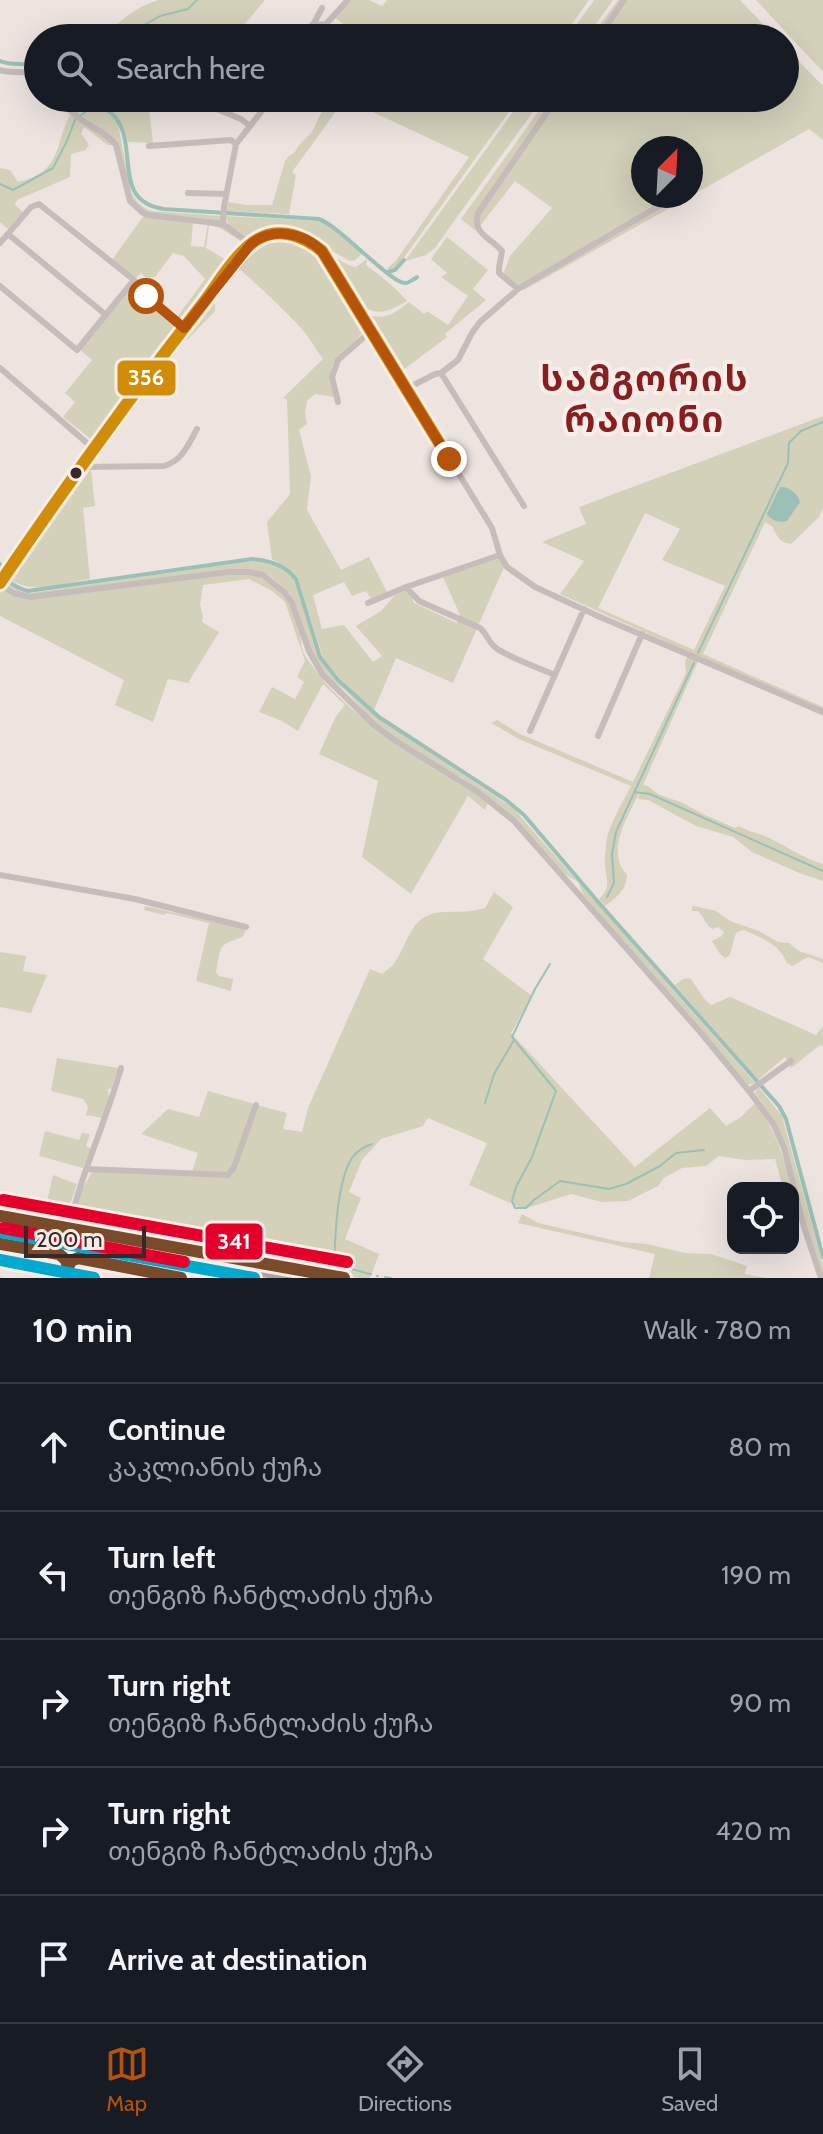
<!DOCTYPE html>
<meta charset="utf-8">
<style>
body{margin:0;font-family:Cabin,"Noto Sans Georgian",sans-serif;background:#20242c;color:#f1f3f6}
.controls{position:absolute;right:24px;bottom:24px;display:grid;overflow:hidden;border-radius:16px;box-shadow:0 8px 32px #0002}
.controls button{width:72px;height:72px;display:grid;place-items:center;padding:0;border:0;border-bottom:2px solid #363941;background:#171b24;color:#f1f3f6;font:40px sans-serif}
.compass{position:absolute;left:631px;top:136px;width:72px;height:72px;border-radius:50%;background:#171b24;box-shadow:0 8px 32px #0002;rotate:24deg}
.scale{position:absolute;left:24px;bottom:20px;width:122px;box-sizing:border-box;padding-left:8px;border:4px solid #372928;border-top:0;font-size:22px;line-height:28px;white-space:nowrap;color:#372928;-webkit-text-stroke:6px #faede8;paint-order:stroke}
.stop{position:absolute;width:24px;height:24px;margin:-18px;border:6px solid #b45309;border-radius:50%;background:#fff}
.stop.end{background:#b45309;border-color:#fff;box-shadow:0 2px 8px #0008}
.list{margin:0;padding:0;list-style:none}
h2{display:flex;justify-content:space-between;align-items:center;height:104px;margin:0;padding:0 32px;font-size:34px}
h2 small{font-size:26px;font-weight:400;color:#9ea1a6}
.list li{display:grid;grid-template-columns:52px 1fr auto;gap:24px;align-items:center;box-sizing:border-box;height:128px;padding:0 32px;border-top:2px solid #363941}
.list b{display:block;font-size:30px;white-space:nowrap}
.list p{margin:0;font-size:26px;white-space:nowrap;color:#9ea1a6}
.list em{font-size:26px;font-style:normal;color:#9ea1a6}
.icon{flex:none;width:44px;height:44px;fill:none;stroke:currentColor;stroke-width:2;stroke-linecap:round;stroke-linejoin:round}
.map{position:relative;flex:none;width:823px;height:1278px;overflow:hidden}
.search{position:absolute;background:#171b24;box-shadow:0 8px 32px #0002;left:24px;right:24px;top:24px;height:88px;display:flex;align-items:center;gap:20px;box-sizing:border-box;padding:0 28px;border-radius:44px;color:#9ea1a6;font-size:30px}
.sheet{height:744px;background:#171b24}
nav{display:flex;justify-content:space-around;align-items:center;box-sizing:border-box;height:112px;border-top:2px solid #363941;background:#171b24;font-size:22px;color:#9ea1a6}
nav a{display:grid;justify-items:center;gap:4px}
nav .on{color:#b45309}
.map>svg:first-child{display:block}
.green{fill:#d3d1ba;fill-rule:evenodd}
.water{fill:#9cc0b6}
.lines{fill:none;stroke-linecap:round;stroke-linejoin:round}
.stream{stroke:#9cc0b6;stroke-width:2}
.canal{stroke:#9cc0b6;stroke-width:4}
.minor{stroke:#c6bcba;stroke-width:6}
.highway{stroke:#aca39f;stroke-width:10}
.bus-1-casing{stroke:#faede8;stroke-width:18}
.bus-2-casing{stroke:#faede8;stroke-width:18}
.bus-3-casing{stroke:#faede8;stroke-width:18}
.bus-4-casing{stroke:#faede8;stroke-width:18}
.bus-1{stroke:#d18d08;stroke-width:12}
.bus-2{stroke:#7a4b2a;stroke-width:12}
.bus-3{stroke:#00a9ce;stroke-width:12}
.bus-4{stroke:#e4002b;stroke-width:12}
.route{stroke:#b45309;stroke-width:10}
.bus-dot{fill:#372928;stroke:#faede8;stroke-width:3}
.labels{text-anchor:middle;stroke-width:8;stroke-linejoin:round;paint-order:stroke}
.district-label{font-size:36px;font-weight:bold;letter-spacing:2px;fill:#871f21;stroke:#faede8}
.line-badge{stroke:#faede8;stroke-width:3}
.badge-label{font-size:22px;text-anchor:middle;font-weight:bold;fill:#fff}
</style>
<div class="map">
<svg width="823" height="1278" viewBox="0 0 823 1278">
<rect width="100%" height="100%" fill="#ede4e0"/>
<!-- green -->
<path class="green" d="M159,0h106l-32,38h-128c15,-19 31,-31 54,-38z
M344,0h25l13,6 5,-6h202l-27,38h-202l-28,-23z
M594,0h19l-27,38h-19z
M618,0h122l36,38h-186z
M756,0h67v72z
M785,47l38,39v54l-14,-11 -118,67v-48h-48v48h48l-167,94 -18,-13 -2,-5 6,-16 42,-48 -37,-27 -39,50 -15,-12 87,-121h237z
M66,98h16l5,2 2,-2h117l-3,8c-22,-10 -32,-9 -54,2l4,35 -25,-1c-6,-22 -10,-28 -29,-40l-4,3 19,12 4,7 13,68c5,9 10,15 20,19l70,5v4l-1,2 -71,-8 -16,-11 -15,-58h-10l-24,-18 -3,7 8,10 -3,6 -15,4 -1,23 -53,23 -2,5 8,7 -15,17 -8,-7v-54l10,2 8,12c44,-10 36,-36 52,-67l-6,-5z
M328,98h191l-119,165 -5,6 -5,1 -3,-2 8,-6 74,-105 -124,-58 -53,73 4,3 -7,39 -62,-3 1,-9 19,3h25l13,-44 4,-5 6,-4 3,-6 14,-14z
M523,98h20l-109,151 -8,6 -21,6z
M144,215l49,7 -2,24 13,1 4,-23 13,2 26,18 -66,79 -4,-4 1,-3 27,-37 -21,-23 -11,-3 -18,24 -9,1 -5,-5 -6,6 -23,-19zM209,225l11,3 22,14 -14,19 -22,-13z
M226,216l92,5 10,4 34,29 -7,6 -5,1c-25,-13 -52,-37 -83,-30 -5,1 -12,6 -17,8l-22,-15z
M268,237l33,2 18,13 45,73v5c-20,29 -42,22 -29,67l-20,-3 -8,7 -2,11 2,12 -8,6 12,46 -4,33 4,8 30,53 28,-13 18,35 -16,7 -5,-8 -14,5 -8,-14 -31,13 9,34 22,-4 29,37 9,-6 -26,-30 25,-15 14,-16 14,-6 5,14 43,20 3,-8 -17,-38 55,-18 3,1 3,7 -51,116 -57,-25 -22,52 -30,-27 -21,-25 -26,-82 -17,-12 -1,4 12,7 5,7 24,77 13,18 45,41 135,90 242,275 -7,2 -140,-161 -25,-30 -5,-12 -13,-8 -50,-54 -18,-16 -36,-27 -10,-4 -55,-35 -24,-18 -26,-29 -21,-16 -15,-26 -13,-41 -8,-15 -19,-17 -16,-6 -12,-1 -210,25 -14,-3 -13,-7v-4l15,11 11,2 213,-31 15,-1 17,5 2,-4 -6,-2 -5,-38 23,-28 -3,-95 -4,-1 40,-39c-8,-10 -14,-23 -23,-32 -20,-21 -41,-41 -62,-59l14,-23z
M447,237l41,33 -15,19 13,11 -41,34 2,3 -49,37 -35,-60c23,6 28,2 46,-12l15,12 3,-3 21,14 20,-29 -27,-19 6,-4 -16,-14z
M328,256c10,0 17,10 28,11l11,-8 -1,6c15,11 29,22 41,36 -20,12 -29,15 -49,3z
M130,289h4l46,38 -18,21 -66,95 -33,-26 12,-15 -10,-9 27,-33 -12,-10z
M211,300l4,4v7l-34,35 -87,117 -3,-4 79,-108z
M823,416v92l-4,9 -28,27c-11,-1 -15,-8 -18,-17l-8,-5 -62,132 120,53v9l-125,-55 -55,124 5,1 10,8 25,9 22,12 30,13 4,-2c10,6 20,7 30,12 19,9 34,20 54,26v17l-24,-8 -47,-21 -19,-15 -37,-11 -48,-26 -10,-1 3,-10c-11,25 -37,61 -14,86 -1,16 -10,22 -22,31l-6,-7c14,-14 6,-20 6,-35 -1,-5 1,-14 1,-19 1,-17 17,-43 25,-59l-112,-47 -28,-16 6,-3 21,13 115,49 53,-109 -1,-11 4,-10 -129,-58 24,-33 -42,-19 44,-18 -7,-17zM645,513l35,16 -18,31 63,26 -31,64 -96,-42z
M87,469l4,1 4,36 -12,2 7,71c-27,4 -60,18 -82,-2l75,-106z
M247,573c31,7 46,30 53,61 1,5 1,12 3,18 2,5 7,10 10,15 40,55 104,88 160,124l15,12 -3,7 -17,-14 -57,98 -49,-37 16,-76 -59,-27 17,-38 9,-11 -22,-21 -25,47 -16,-10 -23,-9 13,-25 23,12 9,-17 -7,-5 8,-16 -20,-59 -13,-11 -23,-12 -46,6 -3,20 3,12 -1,5 17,10 -31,51 -20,-4 -15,43 -38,-17 9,-25 -124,-64v-22l3,-6 15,8 76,-5z
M494,892l19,15 -30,52 49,37 -21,37 124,134 75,-59 16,18 15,-9 14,-14c22,28 27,51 37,85h-9l-8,-29 -30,1 -26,-4 -13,10 -24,2 -18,10 -6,8 -30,15 -26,1 -31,-8 -47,15 -55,-24 18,-42 -59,-25 -5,8 -42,13 -19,21 -13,32 12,6 -16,41 34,15 -9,24h-12l-284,-51 6,-34 12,-21 137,4 28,-71 30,8 -4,16 19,3 6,-24 62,-139 12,5c1,-1 10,-8 10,-8 15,-18 16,-47 43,-53 17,-3 32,1 50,-5z
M145,906l101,23 -3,8c-27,9 -21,8 -27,35l3,4 14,3 -2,12 -35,-10 13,-58 -42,-10 -3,2 -20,-5z
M694,906l22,5 14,10 29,10 19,11 11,1 10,8 24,8v4l-15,-6 -16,9 -6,-4c-6,-18 -25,-24 -42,-32l-7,2c-5,8 -4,16 -8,24l-4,2 -5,-4 -8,-13 10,-5 2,-4 -6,-5 -6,2c-7,-5 -8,-12 -14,-18h-6v-4z
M0,952l26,4 -3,15 24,4 -16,38 -31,-6z
M690,978c8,10 11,19 21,27l19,-8 86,38 7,-9v20l-3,-1 -29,23 -6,-11 -27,23 -83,-95 8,-6z
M57,1058l61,10 -7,21h-3l1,9 -7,20 -16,-3 2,-8 -5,-8 -32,-8z
M758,1086l24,30 41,149v13l-52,-162 -16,-23z
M208,1091l47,13 -25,66 -4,2h-34l6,-19 -57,-19 27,-25 31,8z
M45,1131l34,9 3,-7 8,1 -4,12 5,3 -8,19 -44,-12z
M53,1175l24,9 -13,38 -64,-11 5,-10 10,3 -4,6 33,4z
M522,1214l16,9 83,19 26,2 38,9 26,1 36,12 -2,8 21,4h-117l6,-24 -137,-31z"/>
<!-- water -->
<path class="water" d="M780,487c9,-1 18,7 20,15l-13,19c-8,2 -15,0 -20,-7z"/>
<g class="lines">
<!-- stream -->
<path class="stream" d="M121,38l39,-22 28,-7 9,-9
M80,116l8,-6 5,-12
M0,184l13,6 40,-22 13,-25 9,-23
M698,653l90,-190 1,-20 12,-12 22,-9
M635,792l15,2 173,77
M607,897l7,-14 -2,-29 4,-22 78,-169
M550,964l-15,25 -23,48 44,54 -24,66 -16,30 -4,14 3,7h11l8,-8 26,-19 49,8 17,-5 34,-18 16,-13 28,-3
M485,1103l9,-29 20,-34
M371,1274c-12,-2 -28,-10 -37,-3 1,-30 2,-88 18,-113 5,-7 11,-11 20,-14
M377,1276h1
M385,1277l6,1"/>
<!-- canal -->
<path class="canal" d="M0,61c12,5 26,1 38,6
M85,98l2,1
M96,104c7,4 15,7 20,14 23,31 -5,83 48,91l155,10c22,8 73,66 87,64 2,0 10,-5 11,-6
M387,272l8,-2 9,-10
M0,564c4,16 13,23 28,27l224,-32c17,1 33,6 44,20l24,78 18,23 41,37 127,83 18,15 75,88 180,203 7,13 37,138"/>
<!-- minor -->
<path class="minor" d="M312,25l14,-1 22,-24
M306,38l16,-30
M598,38l26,-38
M0,70c12,4 25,0 38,5
M70,98l-1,10c15,19 34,20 47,37l14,56 12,11 6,3 75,9 28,20
M202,103l39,16 9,7
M149,146l82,-6 5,4
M188,193l38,1
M223,224l1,-17 12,-63 36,-46
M8,234l98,81
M0,243l31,-36 8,-3 95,76 12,16 38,32
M0,286l77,64 57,-70
M518,289l-19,-16v-5l3,-17c-11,-13 -30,-17 -24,-38l79,-115
M0,368l94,81
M441,373l83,133
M406,389l29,-15 6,-1 17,-13 14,-27 8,-11 38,-33 141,-83
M338,402l-6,-25 6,-17 33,-29
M82,467l82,-1c18,-5 24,-21 33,-37
M0,583c18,-27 38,-53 56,-79 49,-70 99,-140 152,-207 12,-15 36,-52 52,-59 22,-11 46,-2 62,13l170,277 8,27 7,12 28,20 65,30 223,95
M0,584l14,9 16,4 199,-25h20l14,3 21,17 8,11 17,48 13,23 52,51 25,18 79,49 36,29 187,212 48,58 25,34 10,23 20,79 17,51
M406,587l13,14 61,27c7,6 8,14 16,20 12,9 43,20 59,27
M368,603l38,-16 94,-32
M530,731l54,-122
M598,736l44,-102
M0,875l135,24 111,28
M749,1091l42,-30
M87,1169l141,6 6,-8 22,-62
M0,1216l344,62
M69,1228c12,-55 37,-106 52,-160
M0,1244l181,34
M62,1256l4,4 2,7"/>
<!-- highway -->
<path class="highway" d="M0,1224l296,54
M0,1235l238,43"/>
<!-- bus-1 casing -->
<g class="bus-1-casing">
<path id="bus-1" d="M0,583c65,-96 133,-190 204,-281 15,-20 34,-53 56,-64 22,-11 45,-1 62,13l127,208"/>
</g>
<!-- bus-2 casing -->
<g class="bus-2-casing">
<path id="bus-2" d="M0,1216l344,62
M0,1244l59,10 7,6 2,7
M68,1267l3,-6 7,-3 103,20"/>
</g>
<!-- bus-3 casing -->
<g class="bus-3-casing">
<path id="bus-3" d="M0,1232l254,46
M0,1260l94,18"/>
</g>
<!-- bus-4 casing -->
<g class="bus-4-casing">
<path id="bus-4" d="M3,1200l344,62
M3,1228l181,34"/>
</g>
<!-- bus-1 -->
<use href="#bus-1" class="bus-1"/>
<!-- bus-2 -->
<use href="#bus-2" class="bus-2"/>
<!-- bus-3 -->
<use href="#bus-3" class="bus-3"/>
<!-- bus-4 -->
<use href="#bus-4" class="bus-4"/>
</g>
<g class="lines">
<!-- route -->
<path class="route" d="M146,296l38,32 67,-84c22,-17 51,-12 71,7l127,208"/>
</g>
<!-- markers -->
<circle class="bus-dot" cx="76" cy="473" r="7"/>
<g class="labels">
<!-- district labels -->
<g class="district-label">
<text x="645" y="391">სამგორის<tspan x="645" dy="41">რაიონი</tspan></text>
</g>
</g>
<g class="line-badge">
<rect x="116" y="359" width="61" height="38" rx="8" fill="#d18d08"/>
<rect x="204" y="1222" width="60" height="39" rx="8" fill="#e4002b"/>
</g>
<g class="badge-label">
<text x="146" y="385">356</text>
<text x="234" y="1249">341</text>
</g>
</svg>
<div class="controls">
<button><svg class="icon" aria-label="locate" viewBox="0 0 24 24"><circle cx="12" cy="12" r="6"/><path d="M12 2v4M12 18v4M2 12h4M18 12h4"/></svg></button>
</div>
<svg class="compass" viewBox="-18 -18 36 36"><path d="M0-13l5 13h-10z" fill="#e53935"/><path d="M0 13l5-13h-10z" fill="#9ea1a6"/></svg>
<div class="scale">200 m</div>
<div class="stop" style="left:146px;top:296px"></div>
<div class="stop end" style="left:449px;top:459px"></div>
<div class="search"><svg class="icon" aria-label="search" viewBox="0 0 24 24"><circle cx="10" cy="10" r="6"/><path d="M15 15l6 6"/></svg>Search here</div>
</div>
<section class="sheet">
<h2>10 min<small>Walk · 780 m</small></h2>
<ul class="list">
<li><svg class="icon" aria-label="ahead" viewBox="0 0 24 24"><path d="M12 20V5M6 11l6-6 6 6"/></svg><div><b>Continue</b><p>კაკლიანის ქუჩა</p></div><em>80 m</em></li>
<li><svg class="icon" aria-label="left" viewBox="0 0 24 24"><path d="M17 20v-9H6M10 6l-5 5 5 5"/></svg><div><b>Turn left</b><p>თენგიზ ჩანტლაძის ქუჩა</p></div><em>190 m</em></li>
<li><svg class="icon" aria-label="right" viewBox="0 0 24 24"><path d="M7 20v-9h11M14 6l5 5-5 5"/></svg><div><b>Turn right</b><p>თენგიზ ჩანტლაძის ქუჩა</p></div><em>90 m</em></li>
<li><svg class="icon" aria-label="right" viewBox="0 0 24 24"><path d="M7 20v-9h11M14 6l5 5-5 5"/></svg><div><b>Turn right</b><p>თენგიზ ჩანტლაძის ქუჩა</p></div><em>420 m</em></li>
<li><svg class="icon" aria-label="arrive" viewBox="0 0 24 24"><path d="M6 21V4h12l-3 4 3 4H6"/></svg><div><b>Arrive at destination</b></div></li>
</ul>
</section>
<nav>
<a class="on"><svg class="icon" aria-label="map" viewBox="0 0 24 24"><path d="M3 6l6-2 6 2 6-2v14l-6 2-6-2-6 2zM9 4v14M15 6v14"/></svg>Map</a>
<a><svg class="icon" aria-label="directions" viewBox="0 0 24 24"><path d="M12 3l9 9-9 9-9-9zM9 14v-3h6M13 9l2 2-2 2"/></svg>Directions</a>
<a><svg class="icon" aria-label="saved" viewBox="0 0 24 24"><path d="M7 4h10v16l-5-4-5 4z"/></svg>Saved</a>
</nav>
